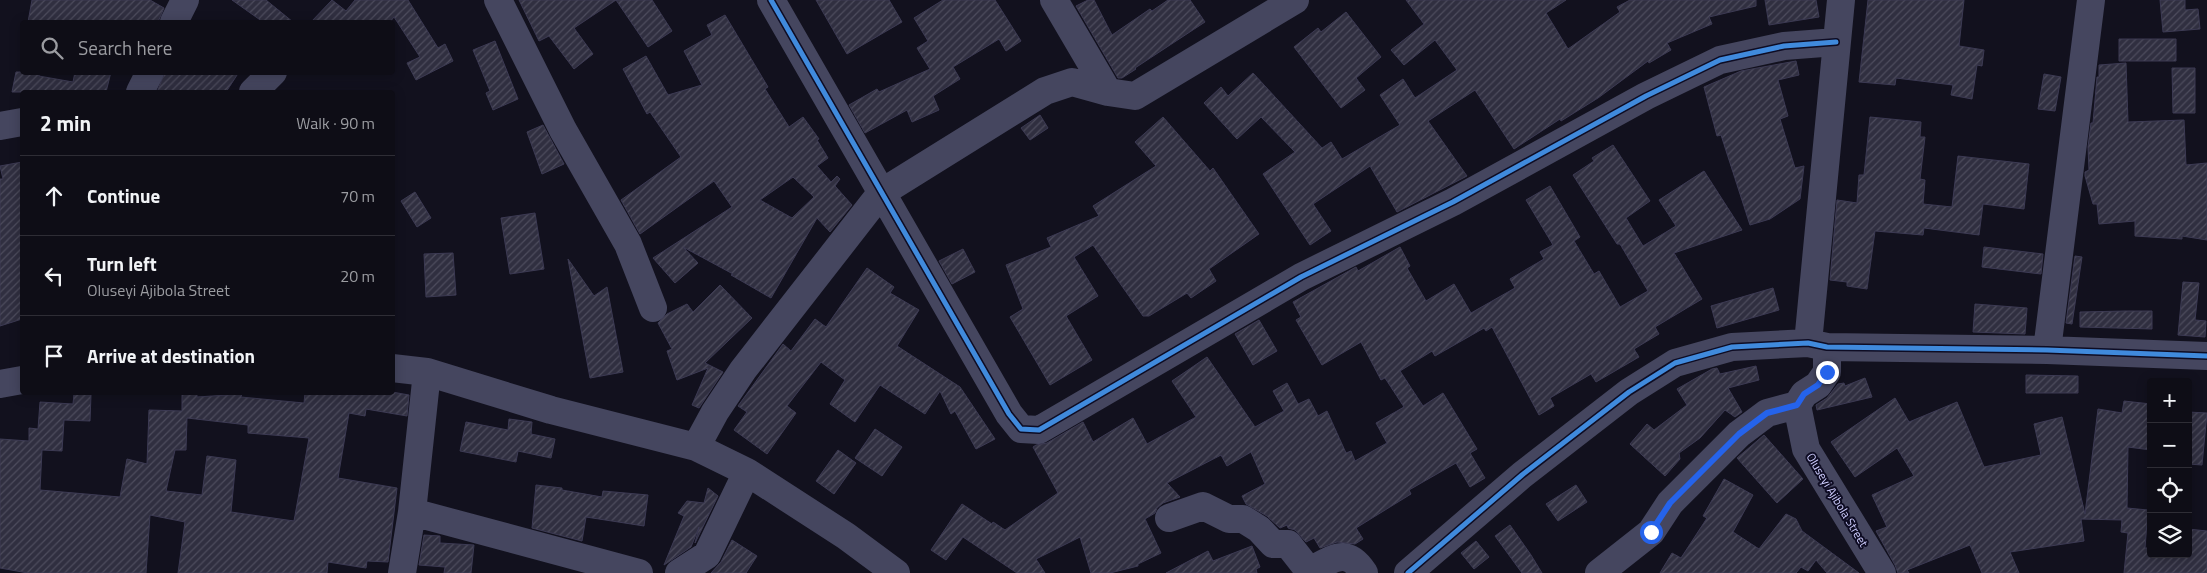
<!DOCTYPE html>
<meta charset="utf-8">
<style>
body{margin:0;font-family:"Titillium Web",sans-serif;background:#1c1b23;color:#f1f3f6}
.controls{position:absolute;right:15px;bottom:15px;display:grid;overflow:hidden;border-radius:5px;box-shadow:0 2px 12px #0003}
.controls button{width:45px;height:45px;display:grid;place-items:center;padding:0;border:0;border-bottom:1px solid #2e2d35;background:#0e0d16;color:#f1f3f6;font:25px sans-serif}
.stop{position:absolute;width:15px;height:15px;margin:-11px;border:4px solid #2563eb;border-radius:50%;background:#fff}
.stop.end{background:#2563eb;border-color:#fff;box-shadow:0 1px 5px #0008}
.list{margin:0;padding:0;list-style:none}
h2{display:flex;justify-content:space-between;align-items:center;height:65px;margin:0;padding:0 20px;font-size:21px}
h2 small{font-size:16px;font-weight:400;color:#9b9ca1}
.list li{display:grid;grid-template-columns:32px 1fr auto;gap:15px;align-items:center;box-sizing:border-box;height:80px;padding:0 20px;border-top:1px solid #2e2d35}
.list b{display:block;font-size:19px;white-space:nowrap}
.list p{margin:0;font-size:16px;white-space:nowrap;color:#9b9ca1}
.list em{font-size:16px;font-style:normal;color:#9b9ca1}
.icon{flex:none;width:28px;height:28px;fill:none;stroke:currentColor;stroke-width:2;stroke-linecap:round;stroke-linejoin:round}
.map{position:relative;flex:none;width:2207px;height:573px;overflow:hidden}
.search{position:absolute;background:#0e0d16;box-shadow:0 2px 12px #0003;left:20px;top:20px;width:375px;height:55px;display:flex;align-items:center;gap:12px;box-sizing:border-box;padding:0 18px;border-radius:5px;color:#9b9ca1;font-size:19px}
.panel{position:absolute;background:#0e0d16;box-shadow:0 2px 12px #0003;left:20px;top:90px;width:375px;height:305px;border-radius:5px}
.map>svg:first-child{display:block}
.building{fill:url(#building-hatch);stroke:#3c3a53;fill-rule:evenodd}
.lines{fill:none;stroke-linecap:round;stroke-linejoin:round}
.minor{stroke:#45465f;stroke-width:28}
.cycleway-casing{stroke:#0e0c23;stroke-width:8}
.cycleway{stroke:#408adc;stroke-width:5}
.route{stroke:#2563eb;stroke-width:6}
.labels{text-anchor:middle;stroke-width:4;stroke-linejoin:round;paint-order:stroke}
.street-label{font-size:12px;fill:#cfceff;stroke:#0e0c23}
</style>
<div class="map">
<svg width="2207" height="573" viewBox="0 0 2207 573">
<defs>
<pattern id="building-hatch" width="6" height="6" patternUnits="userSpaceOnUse" patternTransform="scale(1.25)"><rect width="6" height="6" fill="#302f40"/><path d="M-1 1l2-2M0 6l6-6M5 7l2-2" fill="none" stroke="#4d4c5d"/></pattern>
</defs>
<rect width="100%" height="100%" fill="#12111e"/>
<!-- building -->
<path class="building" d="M32,0h118l14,8 -6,14h-130z
M232,0h34l27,22h-30z
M332,0l14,11 9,-11h53l30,48 7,-4 8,17 -37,19 -9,-17 13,-6 -26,-40 -4,5h-79z
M519,0h133l20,31 -24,16 -32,-47 -42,28 19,26 -19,15 -25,-33 -10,5z
M816,0h73l13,22 -55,32z
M943,0h52l26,41 -15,10 -7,-12 -46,28 7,12 -27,17 6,14 -27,12 -5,-12 -42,23 -16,-28 28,-16 2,3 51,-23 -13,-21 11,-7 -14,-23z
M1088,0h6l18,35 38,-26 2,2 16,-11h22l15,22 -70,46 1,1 -14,9h-4l-42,-72z
M1406,0h160l-20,13 22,36 52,-37 -3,-5 13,-7h126v6l-47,11 3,7 -45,19 4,7 -22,13 -1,-2 -50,37 -37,23 -1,-2 -46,30 -39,-59 -47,31 39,55 -70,36 -27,-46 -57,38 18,27 -21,14 -47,-71 32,-22 -34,-35 -24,22 -33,-36 17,-16 7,9 25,-23 69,75 9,-6 11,17 58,-34 -20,-30 23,-16 12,19 42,-28 -22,-30 -31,25 -13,-15 33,-26z
M1765,0h51l3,17 -50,8z
M1868,0h96l-5,46 25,4 -2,16 -5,-1 -5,34 -21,-4 2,-10 -57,-7 -1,7 -36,-3z
M2160,0h25v10l13,-1 2,20 -37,3z
M1346,12l35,45 -25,21 9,12 -24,18 -47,-61 24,-19 3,4z
M725,15l43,72 -3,2 24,38 14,-10 16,22 -2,1 11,18 -11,8 14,16 6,-6 3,3 -5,7 17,19 -22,27 -13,-14 -46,80 -40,-23 2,-1 -50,-27 15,16 -23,20 -22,-25 79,-51 -18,-26 -74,53 -19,-34 60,-43 -31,-45 -3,2 -24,-45 23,-13 22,39 34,-10 -18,-34 28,-16 -5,-10zM793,177l21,20 -22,21 -32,-18z
M2119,39h57v22h-57z
M495,41l23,58 -25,11 -7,-17 4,-2 -17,-41z
M1796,61l3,14 -21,5 10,36 -8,3 15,49 9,-2 -4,33 -30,20 -20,6 -29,-90 -4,1 -13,-49 37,-16z
M2126,63l2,59 56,-2 2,45 21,-2v77l-25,-4v3l-47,-3v-15l-36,3 -2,-20h-4l-8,-28v-4l4,-2 -1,-23 3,-24h2l4,-46h2v-12z
M2172,68h23v45h-22z
M16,72h23v4l34,6 2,-10h36l-5,20h-94z
M165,72h74l-13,20h-69z
M2044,74l17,3 -6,34 -17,-2z
M1040,115l8,13 -18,12 -9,-12z
M1163,117l47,54 3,-3 46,66 -50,35 7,12 -25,17 -4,-5 -38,23h-6l-50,-71 -19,12 24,39 -32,20 26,44 -42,25 -40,-68 13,-8 -17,-44 45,-18 -4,-9 52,-22 -6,-10 63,-40 -21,-24z
M1870,117l51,5 -1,15h5l-5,42 5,1 -2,24 29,3 6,-51 71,8 -5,45 -41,-5 -4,31 -55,-7 -1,7 -48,-4 -8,58 -20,-3v-4l-17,-2 7,-80 20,3 2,-28h5z
M543,125l21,39 -22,10 -15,-42z
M1613,145l37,56 -24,17 17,28 33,-20 -17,-26 45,-29 38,59 -68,23 28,46 -47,28 4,7 -25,15 5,8 -43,25 -5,-8 -41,24 4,8 -15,9 -47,-88 -6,4 -2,-3 -49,28 -3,-5 -32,20 23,35 20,-13 34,56 -7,4 15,25 -15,9 -14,-24 -47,27 2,4 -55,34 7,11 -8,5 -18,-2 -17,6 -6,-10 -8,4 -11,-12 -7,-2 -1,-3 -7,3 -13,-12 -21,-12 -4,-8 23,-12 -14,-32 -24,14 -6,-11 -54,28 13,14 -17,6 -6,5 -2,5 -10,6 16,34 -23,11v2l-28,7h-19l-11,-36 -44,22 9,14h-28l-54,-36 -17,23 -15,-10 31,-46 30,20 1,-2 12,8 53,-37 -25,-46 3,-2 11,-2 36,-21 10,20 40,-24 14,26 49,-27 -24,-36 35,-24 48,70 29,-16 -11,-20 14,-8 11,21 11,-5 9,17 9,-5 19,42 5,-2 4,10 32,-18 -11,-20 28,-16 -19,-29 -4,2 -20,-38 -39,23 -26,-45 5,-3 -8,-15 63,-35 2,4 42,-24 10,19 -3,2 19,33 28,-17 17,29 44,-25 -5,-9 34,-20 -4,-7 13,-7 -27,-45 24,-14 30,51 -6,4 20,33 5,-3 21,36 28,-16 -28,-47h-3l-44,-69 21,-14 -2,-3z
M22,162v157l-22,7v-147h3l-3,-13z
M415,192l16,26 -14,9 -16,-26z
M535,213l9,56 -34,5 -9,-56z
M1984,247l59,7 -2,20 -59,-7z
M963,249l12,23 -23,12 -13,-23z
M453,253l3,42 -30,2 -2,-43z
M2075,256l7,1 -10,67 -6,-1z
M568,259l26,37 13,-9 16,85 -33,6z
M867,268l27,19 -4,6 29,17 -22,36 63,41 35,52 -19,10 -21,-38 -4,3 -11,-23 -15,23 -45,-29 -25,37 -25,-18 15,-24 -24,-18 -34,44 9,7 -29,41 -33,-24 13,-18 -9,-6 45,-62 8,7 24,-32 11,8z
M2183,282l16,1 -4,37 11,1 -1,16 -27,-2z
M720,285l32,33 -47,45 18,9 -24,36 -7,-3 16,-37 -31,12 -10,-29 5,-2 -14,-26 9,-9 20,-10 6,8z
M1773,288l6,22 -62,18 -6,-22z
M1975,304l52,4 -2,26 -52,-2z
M2125,311h27v18l-72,-2v-15z
M1259,320l18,31 -24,14 -18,-31z
M1756,366l3,14 -31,8 14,24 -7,5 -10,-7 -25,28 -21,15 1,6 -15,17 -35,-32 17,-20 7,6 33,-25 -10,-16 35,-20 5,-1 3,6z
M2026,375l52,1v17h-52z
M1865,378l7,19 -55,13 -1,-5 11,-7 11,-14 6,-1 1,3z
M182,392h15v5l45,-3 -1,3 63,6 1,-10 52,2v-3h35l17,3 -2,21 -41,-7 -1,7 -16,-3 -11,65 59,10 -9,74 -21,-1 -1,7 -38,-6 -1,11h-149l7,-51 -35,-7 -4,58h-118l-28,-5v-129l29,2v-13l9,1 2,-27 33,2 1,-10 17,1 -1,26 -26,-1 -2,31 -20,-1 -2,40 80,7 7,-38 20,5 2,-54 33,1zM187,418l61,7v8l61,5 -15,83 -63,-9 5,-52 -29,-4 -5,39 -36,-4 9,-41h11z
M1895,398l14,24 48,-20 27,65 57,-12 -7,-31 28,-7 23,97 13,-105 24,4 2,-12 27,3v46l-23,-3 -1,61 21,2 -3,38h4l-1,6h40v-25l19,2v42h-83l4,-40 -7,-1 1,-12 -41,-1 3,22 -74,11 9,21h-37l-12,-28 -63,25 2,3h-11l-3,-8 -19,-34 11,-4 -15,-32 42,-19 -17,-28 -42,29 -24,-35z
M2188,412l19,1 -5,52 -14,-1z
M509,419l23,3 -1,12 24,5 -4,19 -33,-7 -2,11 -56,-11 6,-29 42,8z
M875,429l27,18 -20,29 -27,-18z
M1764,435l39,44 -26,24 -40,-45z
M838,450l18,13 -22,31 -18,-13z
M1724,479l29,16 -20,37 26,17 27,-35 10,5 6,12 57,42h-32l-11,-13 -8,11 -7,-4 -5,6h-136l12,-20 9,5 26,-40 -4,-2z
M536,485l26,3v2l40,7 1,-6 45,4 -4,31 -58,-9 -4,24 -50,-13z
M1576,485l11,17 -29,19 -12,-17z
M708,488l10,8 -23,47 4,-16 -8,20 -27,18 20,-49 -6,-3 9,-12 17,2z
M1510,525l21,30 11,18h-20l-27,-37z
M424,535l16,1v7l34,2 -3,28h-27l1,-6 -26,-2z
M732,540l25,16 -11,17h-35l10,-11z
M1476,541l13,16 -15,12 -13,-16z
M1252,546l8,21 -4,2 1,4h-91l42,-22 5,10z"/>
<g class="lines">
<!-- minor -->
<path class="minor" d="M498,0l65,130 65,114 25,64
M771,0l238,414 12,15 18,1 262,-153 152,-75 193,-106 74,-36 64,-14 52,-4
M1054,0l54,92
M174,22l11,-22
M140,92l10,-20
M253,92l20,-20
M0,126l22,-4
M1808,343l33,-343
M1827,347v25l-9,13 -14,9 -7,11 9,44 76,124
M2047,350l44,-350
M392,368l35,4 124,38 145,37 51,25 99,64 50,37
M0,384l22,-4
M696,447l19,-35 28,-42 138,-177 164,-102 27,-9 36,10 27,4 160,-96
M412,512l227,61
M1169,518l34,-12 26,13h14l16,10 14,15h15l18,23 7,2c22,-11 34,-22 51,4
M402,573l10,-61 15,-140
M679,573l28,-18 40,-83
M1408,573l114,-98 107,-83 46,-29 57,-16 76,-4 19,4 220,3 160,6
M1599,573l52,-41 19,-29 69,-69 28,-21 30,-8"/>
<!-- cycleway casing -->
<g class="cycleway-casing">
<path id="cycleway" d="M771,0l238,414 12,15 18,1 262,-153 152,-75 193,-106 74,-36 64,-14 52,-4
M1408,573l114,-98 107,-83 46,-29 57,-16 76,-4 19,4 220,3 160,6"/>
</g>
<!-- cycleway -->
<use href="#cycleway" class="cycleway"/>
</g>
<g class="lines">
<!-- route -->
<path class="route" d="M1651,532l19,-29 69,-69 28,-21 30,-8 7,-11 14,-9 9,-13"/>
</g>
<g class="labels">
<!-- street labels -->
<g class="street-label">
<text transform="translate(1837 500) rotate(59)" y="4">Oluseyi Ajibola Street</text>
</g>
</g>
</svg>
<div class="controls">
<button>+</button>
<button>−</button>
<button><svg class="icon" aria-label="locate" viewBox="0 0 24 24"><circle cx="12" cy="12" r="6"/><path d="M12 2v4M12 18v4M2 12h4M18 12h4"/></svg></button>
<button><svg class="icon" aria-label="layers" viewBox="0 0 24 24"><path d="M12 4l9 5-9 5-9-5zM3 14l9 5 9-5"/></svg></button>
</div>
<div class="stop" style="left:1651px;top:532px"></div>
<div class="stop end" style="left:1827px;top:372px"></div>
<div class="search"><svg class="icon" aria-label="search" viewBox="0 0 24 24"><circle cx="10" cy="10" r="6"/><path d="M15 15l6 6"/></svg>Search here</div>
<section class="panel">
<h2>2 min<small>Walk · 90 m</small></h2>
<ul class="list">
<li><svg class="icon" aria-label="ahead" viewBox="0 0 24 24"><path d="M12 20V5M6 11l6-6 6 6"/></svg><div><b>Continue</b></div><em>70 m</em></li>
<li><svg class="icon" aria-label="left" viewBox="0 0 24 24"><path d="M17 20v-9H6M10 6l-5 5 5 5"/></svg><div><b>Turn left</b><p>Oluseyi Ajibola Street</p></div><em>20 m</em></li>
<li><svg class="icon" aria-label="arrive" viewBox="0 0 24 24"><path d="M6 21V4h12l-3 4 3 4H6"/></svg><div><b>Arrive at destination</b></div></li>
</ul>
</section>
</div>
